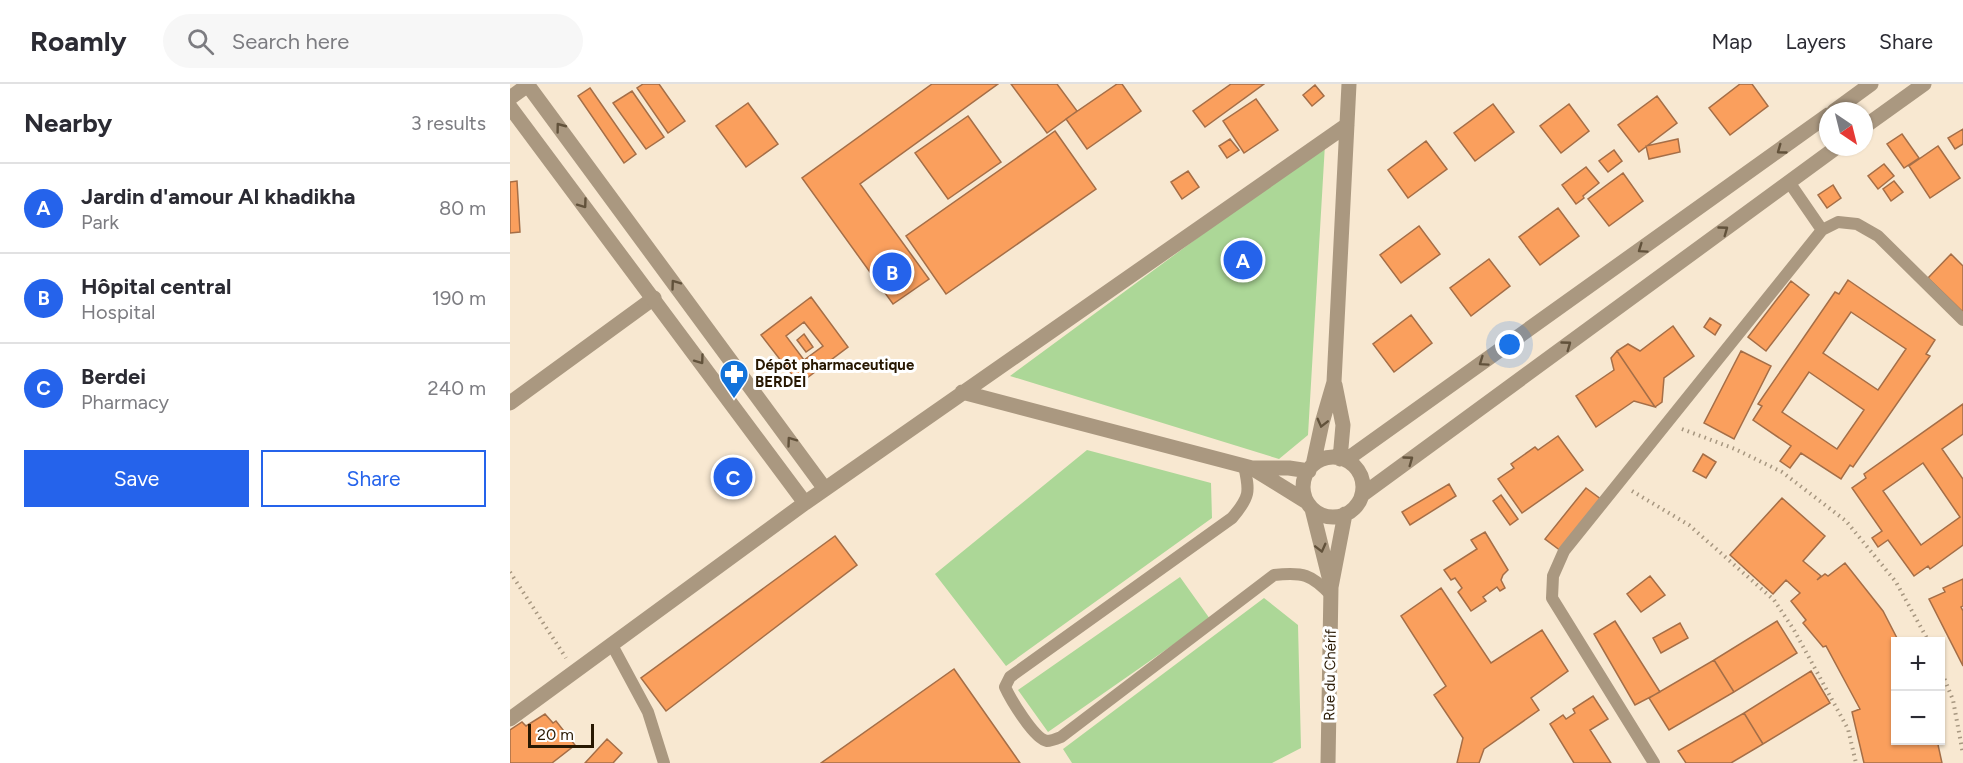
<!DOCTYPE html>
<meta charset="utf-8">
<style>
body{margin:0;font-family:Figtree,sans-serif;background:#f7f7f7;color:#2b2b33}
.controls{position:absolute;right:18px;bottom:18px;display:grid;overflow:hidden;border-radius:0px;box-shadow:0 2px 4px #0004}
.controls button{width:54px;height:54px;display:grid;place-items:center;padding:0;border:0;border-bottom:2px solid #e1e1e2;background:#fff;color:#2b2b33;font:30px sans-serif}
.compass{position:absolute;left:1309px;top:18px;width:54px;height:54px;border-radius:50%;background:#fff;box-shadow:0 2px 4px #0004;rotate:145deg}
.scale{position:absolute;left:18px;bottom:15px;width:66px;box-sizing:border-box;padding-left:6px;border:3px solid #281802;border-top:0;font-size:16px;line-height:21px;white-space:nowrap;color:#281802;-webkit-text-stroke:4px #fff;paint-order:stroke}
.you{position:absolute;left:1000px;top:261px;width:21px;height:21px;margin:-15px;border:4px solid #fff;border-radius:50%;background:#1a73e8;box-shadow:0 0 0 9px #1a73e833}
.badge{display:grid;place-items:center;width:39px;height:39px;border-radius:50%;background:#2563eb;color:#fff;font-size:20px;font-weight:700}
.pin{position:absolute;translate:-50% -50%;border:3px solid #fff;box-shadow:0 2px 6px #0006}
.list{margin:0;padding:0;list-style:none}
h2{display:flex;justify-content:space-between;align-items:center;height:78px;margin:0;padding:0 24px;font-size:26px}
h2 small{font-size:20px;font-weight:400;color:#7c7c81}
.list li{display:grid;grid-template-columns:39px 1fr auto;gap:18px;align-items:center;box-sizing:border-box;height:90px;padding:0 24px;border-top:2px solid #e1e1e2}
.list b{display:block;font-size:22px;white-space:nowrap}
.list p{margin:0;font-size:20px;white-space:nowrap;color:#7c7c81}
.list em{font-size:20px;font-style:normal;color:#7c7c81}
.actions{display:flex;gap:12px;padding:18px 24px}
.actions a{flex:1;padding:14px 0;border:2px solid #2563eb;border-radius:0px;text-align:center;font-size:21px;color:#2563eb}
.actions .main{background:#2563eb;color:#fff}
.icon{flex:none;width:33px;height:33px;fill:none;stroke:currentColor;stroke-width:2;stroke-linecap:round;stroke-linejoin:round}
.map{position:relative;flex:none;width:1453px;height:679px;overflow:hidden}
header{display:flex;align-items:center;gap:36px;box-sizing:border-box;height:84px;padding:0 30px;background:#fff;border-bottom:2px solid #e1e1e2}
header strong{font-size:28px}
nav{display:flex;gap:33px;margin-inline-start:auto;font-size:21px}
.search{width:420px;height:54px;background:#f7f7f7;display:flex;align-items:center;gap:15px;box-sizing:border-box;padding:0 21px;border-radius:33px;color:#7c7c81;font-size:22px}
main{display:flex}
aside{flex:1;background:#fff}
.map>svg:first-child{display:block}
.green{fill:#acd797}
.building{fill:#fa9f5d;stroke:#a56e47;stroke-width:1.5;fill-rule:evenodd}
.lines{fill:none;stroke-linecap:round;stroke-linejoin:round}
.path{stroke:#a79780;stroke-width:4;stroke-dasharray:1.5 4.5;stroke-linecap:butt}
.service{stroke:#aa9880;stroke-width:12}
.minor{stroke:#aa9880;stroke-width:15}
.tertiary{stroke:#aa9880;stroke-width:15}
.oneway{stroke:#62523b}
.labels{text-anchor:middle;stroke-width:6;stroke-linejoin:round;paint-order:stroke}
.poi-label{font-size:15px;font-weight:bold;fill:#281802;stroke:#fff;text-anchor:start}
.street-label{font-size:15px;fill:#281802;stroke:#fff}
</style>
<header>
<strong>Roamly</strong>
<div class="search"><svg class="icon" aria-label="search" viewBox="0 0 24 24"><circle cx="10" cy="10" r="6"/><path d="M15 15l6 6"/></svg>Search here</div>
<nav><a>Map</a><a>Layers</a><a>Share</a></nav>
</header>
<main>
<aside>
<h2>Nearby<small>3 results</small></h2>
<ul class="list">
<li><span class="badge">A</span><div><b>Jardin d'amour Al khadikha</b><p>Park</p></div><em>80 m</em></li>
<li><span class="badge">B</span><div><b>Hôpital central</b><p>Hospital</p></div><em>190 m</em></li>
<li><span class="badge">C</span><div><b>Berdei</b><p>Pharmacy</p></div><em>240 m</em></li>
</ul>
<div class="actions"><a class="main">Save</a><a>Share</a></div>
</aside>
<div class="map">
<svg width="1453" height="679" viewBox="0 0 1453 679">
<rect width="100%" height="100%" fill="#f8e8d1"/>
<!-- green -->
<path class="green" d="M815,60l-17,291 -29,24 -269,-83z
M577,366l124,33 1,35 -206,148 -71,-92z
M670,493l30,42 -162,113 -30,-42z
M754,514l34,27 3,123 -29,15h-200l-9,-14z"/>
<!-- building -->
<path class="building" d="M133,0h16l26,37 -17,12 -31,-45z
M422,0h66l-138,100 69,95 -36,25 -91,-126z
M501,0h46l20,27 -30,22z
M607,0h5l19,27 -54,38 -21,-30z
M721,0h33l-59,43 -12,-16z
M1230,0h12l16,22 -38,29 -21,-27z
M805,1l9,11 -12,10 -9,-11z
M80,4l46,66 -12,9 -46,-67z
M122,7l32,46 -18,12 -33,-46z
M1147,12l20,27 -38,29 -21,-27z
M746,15l22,31 -34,23 -21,-32z
M238,19l30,41 -32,23 -30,-41z
M983,20l21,28 -39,29 -21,-28z
M1059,20l20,27 -28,22 -21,-27z
M458,32l33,46 -53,37 -33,-46z
M1453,45v15l-8,5 -7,-11z
M545,47l41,58 -150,105 -40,-58z
M1392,50l17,24 -15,10 -17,-24z
M720,55l9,11 -12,8 -8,-12z
M1168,55l2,13 -31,7 -3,-13z
M916,57l21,28 -39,29 -20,-28z
M1428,62l22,32 -30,20 -21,-32z
M1104,66l8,11 -14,11 -9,-11z
M1374,80l10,12 -16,13 -10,-13z
M1076,83l13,16 -16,13 1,2 -8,6 -14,-19z
M678,87l11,16 -17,12 -11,-17z
M1113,89l20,28 -34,25 -21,-27z
M7,97l3,51 -10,1v-51z
M1384,97l9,11 -12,9 -8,-12z
M1323,101l8,13 -14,10 -9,-13z
M1048,124l21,28 -39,29 -21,-28z
M909,142l21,28 -39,29 -21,-28z
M1441,170l12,12v46l-35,-34z
M979,175l21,27 -39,30 -21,-28z
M1338,196l87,60 -9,14 4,2 -77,111 -3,-2 -9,14 -40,-26 -11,15 -10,-7 11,-15 -38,-26 9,-14 -4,-2 77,-112 4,2zM1341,228l55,37 -28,41 -55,-37zM1299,288l55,38 -27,39 -55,-37z
M1281,197l18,14 -43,56 -18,-14z
M301,213l37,50 -49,37 -38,-49zM294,238l19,24 -19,14 -18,-24z
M901,231l21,28 -38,29 -21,-28z
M1200,234l11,7 -6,10 -11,-8z
M1163,242l21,30 -30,22 -2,24 -7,5 -38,-56 11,-7 12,7z
M294,250l9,13 -7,5 -9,-12z
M1107,267l38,56 -21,-6 -38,26 -20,-31 38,-26 -3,-12z
M1231,267l30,15 -37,73 -30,-16z
M1453,320v30l-21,15 21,30v66l-33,24 -2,-3 -14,10 -26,-36 -10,7 -6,-9 10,-7 -30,-43 14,-10 -2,-4zM1413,379l37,54 -39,28 -38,-54z
M1048,352l25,34 -61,43 -24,-34 16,-11 -3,-4 24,-17 3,3z
M1193,370l13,8 -10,16 -13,-7z
M939,400l7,12 -46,29 -8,-13z
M1076,404l16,12 -41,51 -16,-12z
M991,411l17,24 -8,6 -17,-24z
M1272,414l43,38 -22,25 18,15 -4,4 8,-6 3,2 17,-13 38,48 16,31h-3v98h41l5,23h-78l-12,-51 8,-3 -34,-63 -3,1 -20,-24 3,-3 -15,-19 9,-8 -14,-13 -13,14 -43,-39z
M975,448l23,38 -5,5 -2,5 4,8 -5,3 -3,-4 -14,10 3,4 -15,10 -13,-19 4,-4 -7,-10 -4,2 -7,-10 33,-21 -6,-9z
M325,452l22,29 -191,146 -25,-33z
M1140,492l15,19 -24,17 -14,-18z
M1453,495v27l-2,1 2,4v55l-34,-67 16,-7 -2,-4z
M931,504l50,75 51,-33 26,41 -37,27 8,12 -55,39 -5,14h-22l6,-25 -29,-43 12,-9 -45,-70z
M1105,537l45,71 -25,13 -41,-71z
M1267,537l20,32 -63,39 -20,-32z
M1170,539l8,15 -27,15 -8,-15z
M1204,576l20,32 -65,38 -20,-32z
M444,585l66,94h-199z
M1301,587l19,32 -67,41 -19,-31z
M1083,612l15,23 -18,11 21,33h-37l-24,-39 13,-9 3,4 9,-6 -2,-4z
M1234,629l19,31 -32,19h-45l-8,-12z
M35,630l8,9 3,-2 19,24 -23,18h-42v-33l12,-8 4,4z
M97,655l15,14 -9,10h-28z"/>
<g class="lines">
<!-- path -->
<path class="path" d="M1172,345l53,20 47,23 64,49 50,61 33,60
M1122,407l57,34 85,75 20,30 54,99 8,34
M0,488l56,86
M1430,584l13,32 10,54"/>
<!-- service -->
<path class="service" d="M1279,98l33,48
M734,382c6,26 6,31 -12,52l-222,159 -5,10c5,11 29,52 42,54 4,0 9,-2 14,-4l213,-162c29,-3 37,-1 57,20
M102,561l36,67 16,51
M1144,679l-102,-165 1,-22 11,-25 258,-321 16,-8 19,2 21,12 85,84"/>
<!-- minor -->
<path class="minor" d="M0,319l144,-105"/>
<!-- tertiary -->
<path class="tertiary" d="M17,0l298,405
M0,14l18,-13
M0,23l295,396
M1324,27l37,-27
M1354,43l60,-43
M825,301l8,40 -3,34
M452,308l290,76h37l20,3
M793 403a30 30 0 1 1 60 0a30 30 0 1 1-60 0Z
M836,376l482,-345
M803,381l9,-42 12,-41 15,-298
M742,384l55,34
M852,411l475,-348
M802,425l19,76
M0,635l295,-216 542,-378
M818,679l3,-176 14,-73"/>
</g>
<!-- one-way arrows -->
<defs><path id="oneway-chevron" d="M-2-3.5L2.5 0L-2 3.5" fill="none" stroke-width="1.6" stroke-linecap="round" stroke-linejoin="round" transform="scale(1.5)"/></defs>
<g class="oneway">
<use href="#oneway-chevron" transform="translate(50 43) rotate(-127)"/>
<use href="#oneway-chevron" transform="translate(1271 66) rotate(144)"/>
<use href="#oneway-chevron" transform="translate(73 120) rotate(54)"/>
<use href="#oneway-chevron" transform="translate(1214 146) rotate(-36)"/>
<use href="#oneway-chevron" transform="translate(1132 165) rotate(145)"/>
<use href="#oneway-chevron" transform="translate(165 200) rotate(-126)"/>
<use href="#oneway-chevron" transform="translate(1057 261) rotate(-36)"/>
<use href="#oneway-chevron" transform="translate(190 276) rotate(54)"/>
<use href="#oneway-chevron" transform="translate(973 278) rotate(145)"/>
<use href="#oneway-chevron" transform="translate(812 339) rotate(104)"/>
<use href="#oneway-chevron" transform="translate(281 357) rotate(-126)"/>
<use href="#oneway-chevron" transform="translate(899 376) rotate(-36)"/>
<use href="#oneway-chevron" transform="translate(811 464) rotate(76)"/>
</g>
<!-- icons -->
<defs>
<g id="pharmacy-pin" transform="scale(1.5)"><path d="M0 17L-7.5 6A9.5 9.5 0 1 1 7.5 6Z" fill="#1273db" stroke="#fff"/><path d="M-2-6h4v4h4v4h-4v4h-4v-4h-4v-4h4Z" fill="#fff"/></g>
</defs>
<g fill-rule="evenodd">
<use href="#pharmacy-pin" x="224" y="290"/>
</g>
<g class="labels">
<!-- poi labels -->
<g class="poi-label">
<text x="245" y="286">Dépôt pharmaceutique<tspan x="245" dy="17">BERDEI</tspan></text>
</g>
<!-- street labels -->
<g class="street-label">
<text transform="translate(820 591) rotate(-89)" y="5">Rue du Chérif</text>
</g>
</g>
</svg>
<div class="controls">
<button>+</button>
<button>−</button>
</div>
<svg class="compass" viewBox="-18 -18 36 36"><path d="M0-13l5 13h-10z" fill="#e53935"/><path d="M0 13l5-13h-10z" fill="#7c7c81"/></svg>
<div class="scale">20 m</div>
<div class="you"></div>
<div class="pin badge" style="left:733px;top:176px">A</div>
<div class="pin badge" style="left:382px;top:188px">B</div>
<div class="pin badge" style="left:223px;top:393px">C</div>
</div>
</main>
